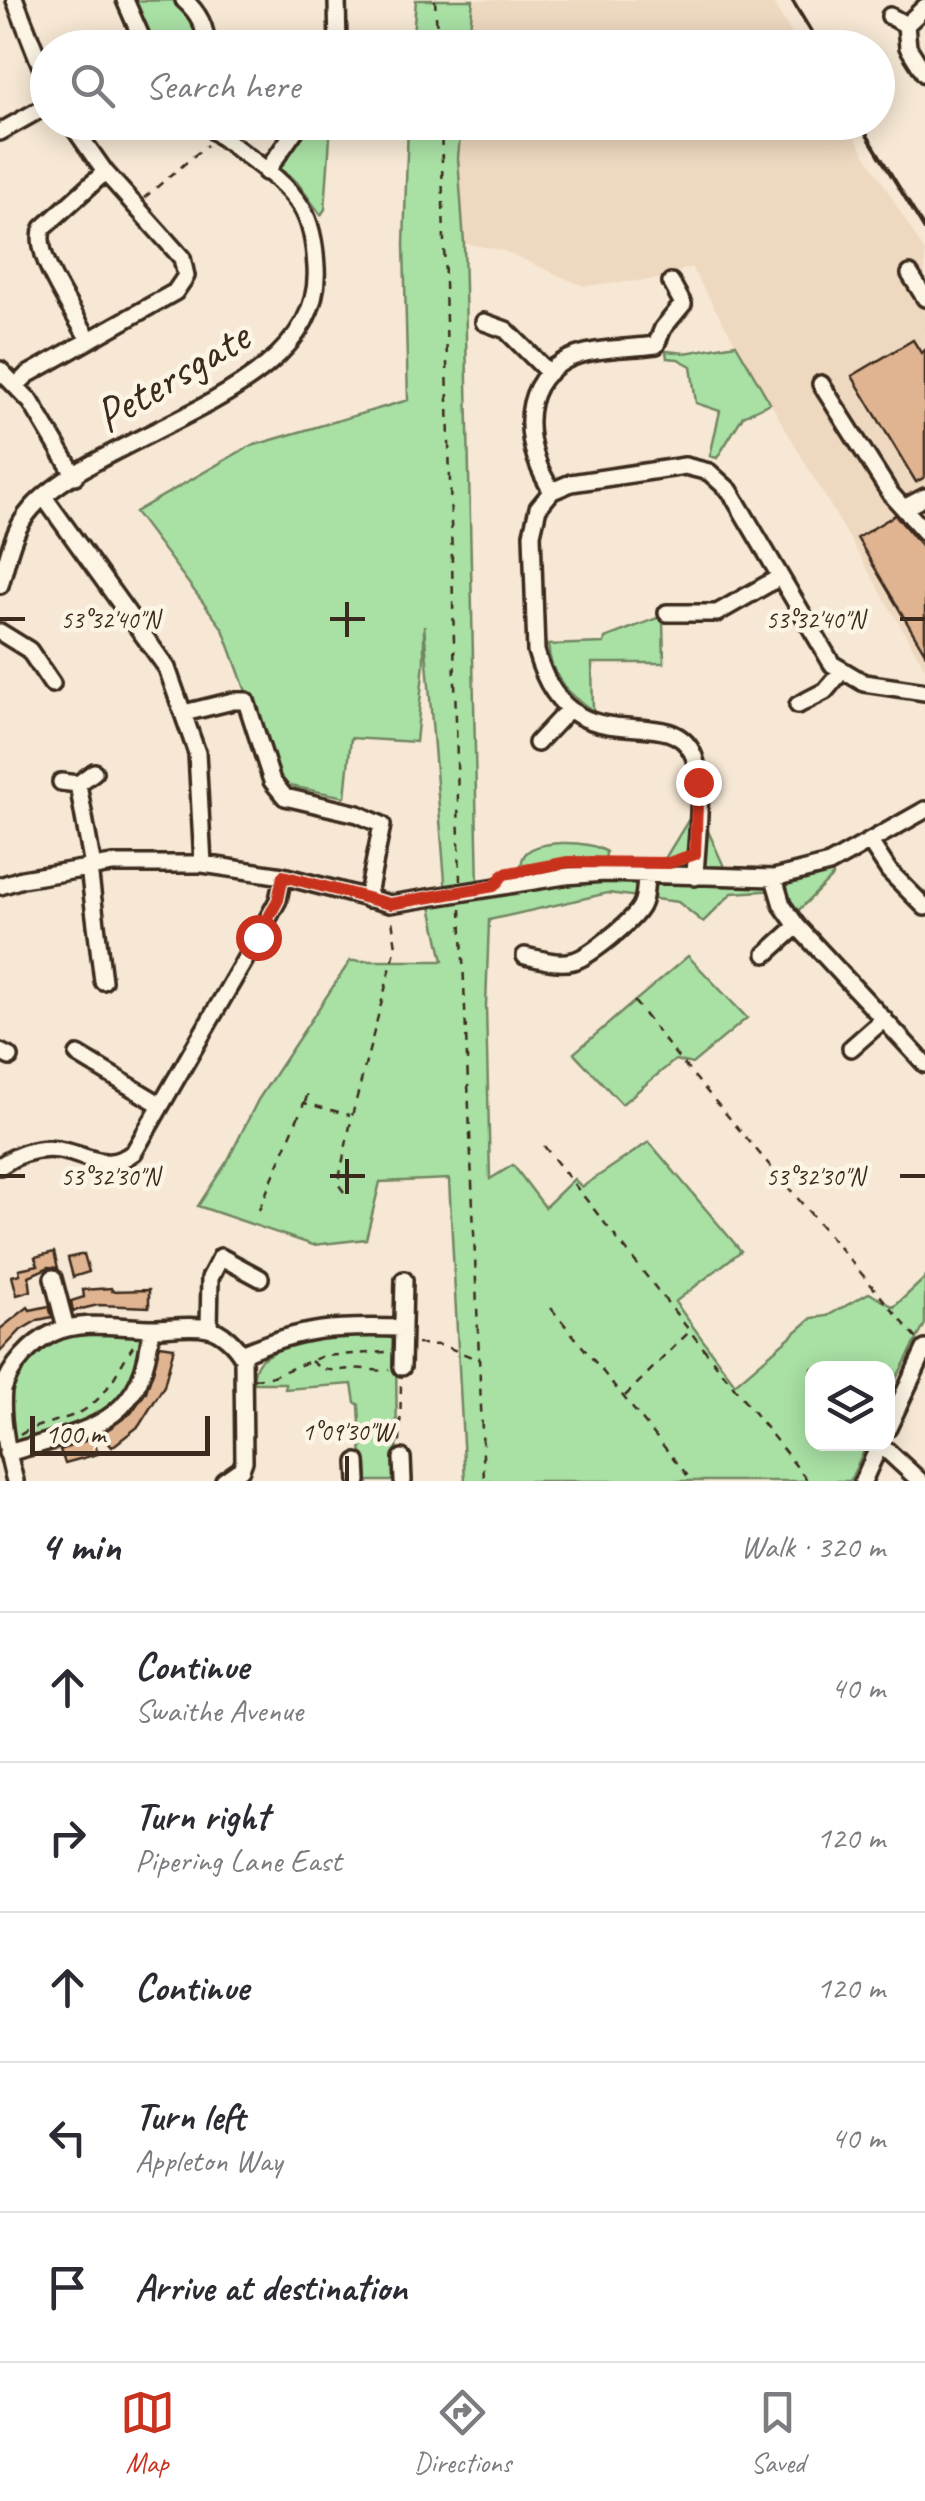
<!DOCTYPE html>
<meta charset="utf-8">
<style>
body{margin:0;font-family:Caveat,sans-serif;background:#f2f2f3;color:#2b2b33}
.controls{position:absolute;right:30px;bottom:30px;display:grid;overflow:hidden;border-radius:20px;box-shadow:0 5px 25px #0003}
.controls button{width:90px;height:90px;display:grid;place-items:center;padding:0;border:0;border-bottom:2px solid #e1e1e2;background:#fff;color:#2b2b33;font:50px sans-serif}
.scale{position:absolute;left:30px;bottom:25px;width:180px;box-sizing:border-box;padding-left:10px;border:5px solid #3b2a1e;border-top:0;font-size:28px;line-height:35px;white-space:nowrap;color:#3b2a1e;-webkit-text-stroke:8px #fcf5e5;paint-order:stroke}
.stop{position:absolute;width:30px;height:30px;margin:-22px;border:8px solid #c8321e;border-radius:50%;background:#fff}
.stop.end{background:#c8321e;border-color:#fff;box-shadow:0 2px 10px #0008}
.list{margin:0;padding:0;list-style:none}
h2{display:flex;justify-content:space-between;align-items:center;height:130px;margin:0;padding:0 40px;font-size:42px}
h2 small{font-size:32px;font-weight:400;color:#7c7c81}
.list li{display:grid;grid-template-columns:65px 1fr auto;gap:30px;align-items:center;box-sizing:border-box;height:150px;padding:0 40px;border-top:2px solid #e1e1e2}
.list b{display:block;font-size:38px;white-space:nowrap}
.list p{margin:0;font-size:32px;white-space:nowrap;color:#7c7c81}
.list em{font-size:32px;font-style:normal;color:#7c7c81}
.icon{flex:none;width:55px;height:55px;fill:none;stroke:currentColor;stroke-width:2;stroke-linecap:round;stroke-linejoin:round}
.map{position:relative;flex:none;width:925px;height:1481px;overflow:hidden}
.search{position:absolute;background:#fff;box-shadow:0 5px 25px #0003;left:30px;right:30px;top:30px;height:110px;display:flex;align-items:center;gap:25px;box-sizing:border-box;padding:0 35px;border-radius:55px;color:#7c7c81;font-size:38px}
.sheet{height:880px;background:#fff}
nav{display:flex;justify-content:space-around;align-items:center;box-sizing:border-box;height:140px;border-top:2px solid #e1e1e2;background:#fff;font-size:28px;color:#7c7c81}
nav a{display:grid;justify-items:center;gap:5px}
nav .on{color:#c8321e}
.map>svg:first-child{display:block}
.built{fill:#efd8c0}
.green{fill:#a9e1a5;stroke:#728662;stroke-width:2.5}
.building{fill:#e0b490;stroke:#3b2a1e;stroke-width:2.5}
.lines{fill:none;stroke-linecap:round;stroke-linejoin:round}
.minor-casing{stroke:#3b2a1e;stroke-width:22}
.path{stroke:#3b2a1e;stroke-width:2.5;stroke-dasharray:8 8;stroke-linecap:butt}
.minor{stroke:#fcf5e5;stroke-width:15}
.rail{stroke:#3b2a1e;stroke-width:4}
.route{stroke:#c8321e;stroke-width:12}
.ticks{fill:none;stroke:#3b2a1e;stroke-width:4}
.labels{text-anchor:middle;stroke-width:9;stroke-linejoin:round;paint-order:stroke}
.street-label{font-size:48px;fill:#3b2a1e;stroke:#fcf5e5}
.ticks-label{font-size:25px;text-anchor:middle;fill:#3b2a1e;stroke:#fcf5e5;stroke-width:9;stroke-linejoin:round;paint-order:stroke}
</style>
<div class="map">
<svg width="925" height="1481" viewBox="0 0 925 1481">
<rect width="100%" height="100%" fill="#f6e8d4"/>
<filter id="ink" filterUnits="userSpaceOnUse"><feTurbulence type="fractalNoise" baseFrequency=".01" numOctaves="2"/><feDisplacementMap in="SourceGraphic" scale="20" xChannelSelector="R" yChannelSelector="G"/><feConvolveMatrix kernelMatrix="1 2 1 2 8 2 1 2 1" color-interpolation-filters="sRGB"/></filter>
<g filter="url(#ink)">
<!-- built -->
<path class="built" d="M473,0h266l8,5 25,-3 28,45h-332z
M461,123h385l79,129v416l-234,-401 -32,12 -76,7 -79,-35 -40,-8 -6,-85z"/>
<!-- green -->
<path class="green" d="M175,0l16,10 12,37h-51l-21,-46z
M416,0h57l-5,47h-56z
M309,123h22l-6,86 -4,6 -24,-33 -18,-15z
M408,123h53l-3,35 6,85 14,645 43,-6c1,-6 -1,-18 2,-24 7,-20 69,-18 83,-6l-2,20 51,3 42,-69 32,72 100,-14 4,12 -42,42 -14,-28 -45,3 -29,29 -25,-20 -70,-9 -119,27 -3,86 4,173 23,-14 32,42 29,-28 8,8 67,-45 92,109 -66,51 60,82 77,-66 15,-2 42,-23 25,14 31,-29v46l-37,70v-26h-76v76h55l-17,37h-385l-16,-302 -69,3 -14,57 -53,6 -115,-39 30,-46 30,-60 92,-139h93l-14,-64 17,-4 -22,-268v37l-8,80 -65,-4 -6,59 -65,-13 -57,-155 -88,-117 113,-65 160,-47 -4,-156z
M736,344l34,59 -27,13 -26,42 -7,-2 10,-45 -24,-8 -5,-37 -13,-7 -11,-1 -1,-7 19,2z
M657,618l6,3 1,42h-72l1,48c-26,-18 -42,-34 -45,-66l56,-2 1,-5z
M688,956l59,62 -55,46 -17,-4 -53,44 -48,-51z
M82,1332l60,1c-5,82 -62,93 -128,114 -3,-12 -10,-26 -8,-38 4,-42 35,-72 76,-77z
M376,1334l18,5 2,8 1,111 -4,5v14l5,4h-34l4,-4 -1,-13 -5,-4 -3,-55 -4,-3 -3,-18 -67,5v-6h-32c1,-22 8,-26 28,-34l1,-5 30,-8z"/>
<!-- building -->
<path class="building" d="M913,340l8,13 4,-3v127l-9,5 -64,-106z
M895,515l30,35v103l-68,-115z
M54,1252l4,16 -9,-1 -20,9 2,15 -14,4 -5,-19 8,-2 -1,-5 19,-4 -3,-8z
M84,1254l5,18 -16,5 -5,-19z
M111,1288l1,3 37,-1v17l-51,-2 -25,6 -2,-10 13,-4 -1,-7z
M49,1306l3,11 -14,3 -17,10 -21,22v-23l28,-22 2,3z
M160,1345l14,2 -10,39 -25,40 -27,21 -11,-13 30,-21 15,-21z
M93,1438l5,16 -33,9 -5,-13z"/>
<g class="lines">
<!-- minor casing -->
<g class="minor-casing">
<path id="minor" d="M15,0l33,84
M125,0l21,48
M184,0c15,13 23,28 22,48
M337,0l1,48
M890,16l16,9 2,22 17,27
M906,25l19,-18
M0,132l48,-27
M266,172l35,-50
M910,274l15,24
M484,322l22,8 43,43
M89,340c-13,-25 -58,-87 -46,-112l62,-56
M0,370l31,32 44,74
M821,384l69,109 35,39
M16,386l11,-11 148,-83 11,-16 -4,-18 -77,-86 -35,-50
M552,491c-26,-39 -37,-102 12,-130 25,-14 64,-12 92,-16l7,-17 20,-24 -12,-22
M44,497l123,171 30,85 6,111
M904,508l21,-11
M0,585c8,-27 12,-55 32,-77 70,-78 293,-113 284,-241 -1,-20 -4,-42 -14,-59 -22,-36 -68,-57 -98,-86
M667,613h50l63,-36
M0,632l29,18 23,34
M798,705l27,-14 16,-19
M184,713l49,-12h13l26,80 13,16 73,17 24,11 -15,74
M537,743l32,-34
M61,782l17,2 16,-12
M78,784l15,83
M870,842l19,29 36,36
M89,868l14,113
M695,877c1,-32 11,-98 -3,-125 -27,-54 -123,19 -156,-101l-4,-117 6,-26 14,-17 19,-8 114,-17 24,6 21,19 102,173 32,19 61,9
M774,878l8,27 15,21 128,138
M0,886l22,-7 90,-15h91l80,12 107,28 175,-28 39,-3 170,5 55,-14 96,-54
M766,954l31,-28
M525,956c16,3 32,9 48,5 15,-3 61,-41 68,-55 5,-9 4,-21 5,-31
M851,1048l33,-29
M0,1052l10,5
M78,1055l83,50
M0,1166c20,-14 43,-21 68,-14 27,7 41,19 66,0l124,-215 20,-37 5,-24
M53,1278l13,50
M209,1328l1,-50 11,-21 39,21
M241,1354c62,-27 95,-28 162,-26
M402,1367l2,-87
M888,1428l37,-79
M880,1444l40,37
M7,1453c80,-23 137,-27 144,-125
M402,1458l1,23
M357,1462l1,19
M15,1481c-8,-29 -15,-61 -12,-91 7,-24 29,-47 50,-57 30,-14 69,-5 101,-5 16,0 38,-4 54,0 14,3 28,17 35,30l1,103 -3,8 -17,12
M863,1481l17,-37"/>
</g>
<!-- path -->
<path class="path" d="M435,0l3,48
M100,48l26,-11
M441,122l19,759
M144,198l63,-53
M461,909l23,572
M634,1001l42,54 241,284
M305,1102l4,-12
M544,1146l264,335
M344,1192l-6,-8 14,-68 44,-169 -4,-27
M259,1210l45,-107 46,12
M551,1308l141,173
M417,1344l25,1 37,15
M311,1361c14,13 25,9 42,8 13,-2 23,4 36,0
M254,1379l16,-2 53,-21 64,-4
M625,1396l65,-65
M20,1435c18,-12 39,-13 59,-22 29,-15 37,-42 54,-67
M400,1442l1,-61"/>
<!-- minor -->
<use href="#minor" class="minor"/>
<!-- rail -->
<path class="rail" d="M792,0l29,48
M859,122l66,108"/>
</g>
</g>
<g class="lines" filter="url(#ink)">
<!-- route -->
<path class="route" d="M258,937l20,-37 5,-24 107,28 104,-18 10,-12 64,-12 101,1 26,-9 3,-72"/>
</g>
<!-- ticks -->
<path class="ticks" d="M347,602v35M0,619h25M330,619h35M900,619h25M347,1159v35M0,1176h25M330,1176h35M900,1176h25M347,1456v25"/>
<g class="labels">
<!-- street labels -->
<g class="street-label">
<text transform="translate(171 375) rotate(-31)" y="17">Petersgate</text>
</g>
</g>
<g class="ticks-label">
<text x="110" y="628">53°32'40"N</text>
<text x="815" y="628">53°32'40"N</text>
<text x="110" y="1185">53°32'30"N</text>
<text x="815" y="1185">53°32'30"N</text>
<text x="347" y="1440">1°09'30"W</text>
</g>
</svg>
<div class="controls">
<button><svg class="icon" aria-label="layers" viewBox="0 0 24 24"><path d="M12 4l9 5-9 5-9-5zM3 14l9 5 9-5"/></svg></button>
</div>
<div class="scale">100 m</div>
<div class="stop" style="left:258px;top:937px"></div>
<div class="stop end" style="left:698px;top:782px"></div>
<div class="search"><svg class="icon" aria-label="search" viewBox="0 0 24 24"><circle cx="10" cy="10" r="6"/><path d="M15 15l6 6"/></svg>Search here</div>
</div>
<section class="sheet">
<h2>4 min<small>Walk · 320 m</small></h2>
<ul class="list">
<li><svg class="icon" aria-label="ahead" viewBox="0 0 24 24"><path d="M12 20V5M6 11l6-6 6 6"/></svg><div><b>Continue</b><p>Swaithe Avenue</p></div><em>40 m</em></li>
<li><svg class="icon" aria-label="right" viewBox="0 0 24 24"><path d="M7 20v-9h11M14 6l5 5-5 5"/></svg><div><b>Turn right</b><p>Pipering Lane East</p></div><em>120 m</em></li>
<li><svg class="icon" aria-label="ahead" viewBox="0 0 24 24"><path d="M12 20V5M6 11l6-6 6 6"/></svg><div><b>Continue</b></div><em>120 m</em></li>
<li><svg class="icon" aria-label="left" viewBox="0 0 24 24"><path d="M17 20v-9H6M10 6l-5 5 5 5"/></svg><div><b>Turn left</b><p>Appleton Way</p></div><em>40 m</em></li>
<li><svg class="icon" aria-label="arrive" viewBox="0 0 24 24"><path d="M6 21V4h12l-3 4 3 4H6"/></svg><div><b>Arrive at destination</b></div></li>
</ul>
</section>
<nav>
<a class="on"><svg class="icon" aria-label="map" viewBox="0 0 24 24"><path d="M3 6l6-2 6 2 6-2v14l-6 2-6-2-6 2zM9 4v14M15 6v14"/></svg>Map</a>
<a><svg class="icon" aria-label="directions" viewBox="0 0 24 24"><path d="M12 3l9 9-9 9-9-9zM9 14v-3h6M13 9l2 2-2 2"/></svg>Directions</a>
<a><svg class="icon" aria-label="saved" viewBox="0 0 24 24"><path d="M7 4h10v16l-5-4-5 4z"/></svg>Saved</a>
</nav>
